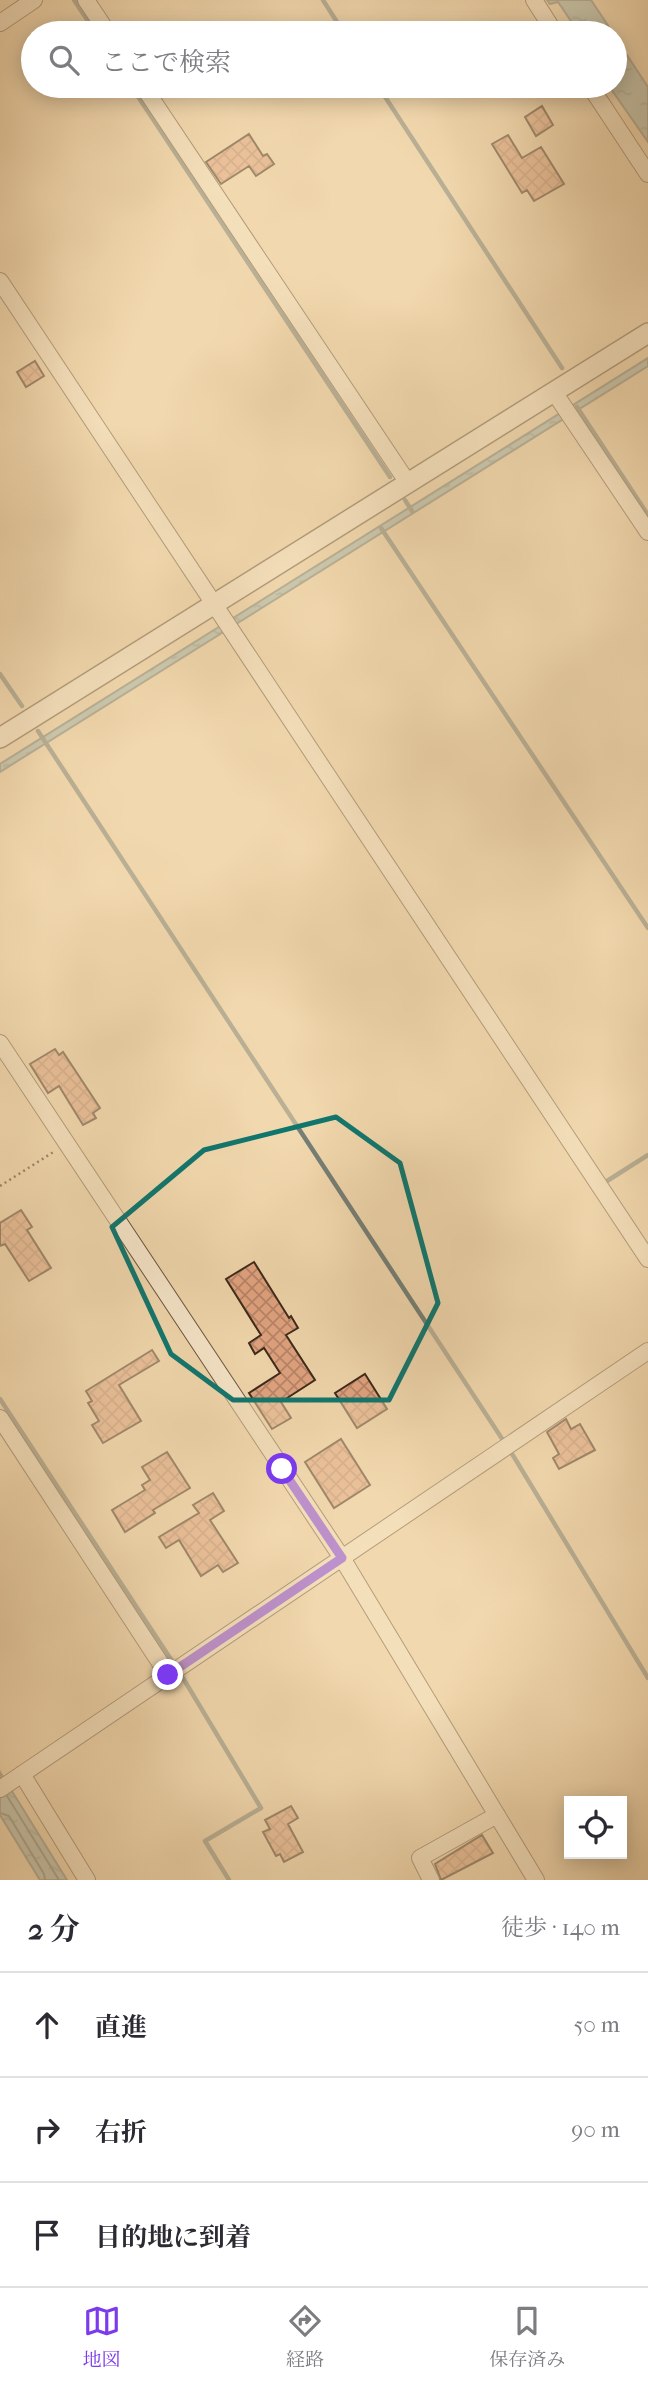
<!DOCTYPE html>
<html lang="ja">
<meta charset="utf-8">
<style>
body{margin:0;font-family:"IM FELL French Canon","Noto Serif JP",serif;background:#f7f7f7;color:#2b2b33}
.controls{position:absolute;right:21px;bottom:21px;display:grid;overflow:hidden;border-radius:0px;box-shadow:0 4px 18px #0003}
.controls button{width:63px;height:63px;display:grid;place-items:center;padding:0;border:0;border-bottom:2px solid #e1e1e2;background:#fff;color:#2b2b33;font:35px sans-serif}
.stop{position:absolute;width:21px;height:21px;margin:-16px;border:5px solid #7c3aed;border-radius:50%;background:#fff}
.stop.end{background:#7c3aed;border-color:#fff;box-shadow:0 2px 7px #0008}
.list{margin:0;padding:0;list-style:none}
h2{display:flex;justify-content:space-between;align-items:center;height:91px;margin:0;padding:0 28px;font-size:30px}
h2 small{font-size:23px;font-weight:400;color:#7c7c81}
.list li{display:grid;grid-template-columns:46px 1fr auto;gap:21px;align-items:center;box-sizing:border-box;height:105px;padding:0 28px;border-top:2px solid #e1e1e2}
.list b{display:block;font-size:26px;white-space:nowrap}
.list em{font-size:23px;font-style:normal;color:#7c7c81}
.icon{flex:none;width:38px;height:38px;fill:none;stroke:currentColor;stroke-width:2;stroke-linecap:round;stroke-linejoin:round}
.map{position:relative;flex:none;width:648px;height:1880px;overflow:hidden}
.search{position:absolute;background:#fff;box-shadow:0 4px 18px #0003;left:21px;right:21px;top:21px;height:77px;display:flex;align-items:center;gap:18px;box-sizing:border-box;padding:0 24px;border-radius:38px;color:#7c7c81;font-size:26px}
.sheet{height:406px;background:#fff}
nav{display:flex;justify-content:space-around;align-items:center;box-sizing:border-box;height:98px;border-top:2px solid #e1e1e2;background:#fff;font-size:19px;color:#7c7c81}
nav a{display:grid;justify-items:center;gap:4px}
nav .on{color:#7c3aed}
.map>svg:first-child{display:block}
.water{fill:url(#water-ripples);stroke:#757f76;stroke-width:2}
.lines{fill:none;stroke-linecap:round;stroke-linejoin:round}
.shore{stroke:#6c7066;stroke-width:2}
.stream{stroke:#757f76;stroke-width:4.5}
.building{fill:url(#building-cross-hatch);stroke:#3a291a;stroke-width:2}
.minor-casing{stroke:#68553f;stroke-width:18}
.tertiary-casing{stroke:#68553f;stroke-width:22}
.path{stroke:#3a291a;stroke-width:2.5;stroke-dasharray:2 3.5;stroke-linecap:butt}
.minor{stroke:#f7e6ca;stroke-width:16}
.tertiary{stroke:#f7e6ca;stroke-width:19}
.route{stroke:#7c3aed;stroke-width:9}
.marked{fill:none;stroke:#0f766e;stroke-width:5;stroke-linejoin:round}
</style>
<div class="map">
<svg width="648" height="1880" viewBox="0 0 648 1880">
<defs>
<pattern id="water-ripples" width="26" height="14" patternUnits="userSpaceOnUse" patternTransform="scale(1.75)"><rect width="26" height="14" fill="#9db8b3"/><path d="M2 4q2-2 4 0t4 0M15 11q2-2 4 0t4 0" fill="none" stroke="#819691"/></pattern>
<pattern id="building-cross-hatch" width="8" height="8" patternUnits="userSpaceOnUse" patternTransform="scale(1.75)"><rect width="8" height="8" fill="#e3a481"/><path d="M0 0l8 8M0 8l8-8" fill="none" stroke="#b98669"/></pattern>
</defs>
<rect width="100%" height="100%" fill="#f2d8ae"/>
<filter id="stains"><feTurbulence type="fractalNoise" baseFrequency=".00286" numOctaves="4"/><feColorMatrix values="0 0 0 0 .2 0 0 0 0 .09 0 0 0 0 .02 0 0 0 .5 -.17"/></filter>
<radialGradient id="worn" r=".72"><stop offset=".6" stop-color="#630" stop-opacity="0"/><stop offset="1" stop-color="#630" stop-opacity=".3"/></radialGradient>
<!-- water -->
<path class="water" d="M547,0h44l22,33h-34l-21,-31 -8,2z
M615,37l33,50v55l-39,-56h6z
M648,358v8l-648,406v-8z
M0,1772l67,108h-27l-40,-65z"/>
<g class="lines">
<!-- shore -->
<path class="shore" d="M7,1796l52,84
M0,1813l9,3 35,58 1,6"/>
<!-- stream -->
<path class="stream" d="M74,0l22,33
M323,0l21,33
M131,86l259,391
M378,86l184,282
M577,407l71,108
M405,500l7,11
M381,528l267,400
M0,674l22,32
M38,731l476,726 134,221
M607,1181l41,-26
M0,1399l172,262
M183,1678l78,130 -56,33 24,39"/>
</g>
<!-- building -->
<path class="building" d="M542,106l11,19 -17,11 -11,-19z
M249,134l14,22 4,-2 7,10 -18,12 -7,-10 -28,18 -15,-22z
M508,135l14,23 19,-11 23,37 -30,17 -7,-11 -5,3 -30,-49z
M35,361l9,15 -18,11 -9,-15z
M55,1049l4,6 4,-3 37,56 -7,5 3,5 -13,7 -24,-39 -11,7 -18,-29z
M21,1210l11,17 -5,3 24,38 -22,13 -24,-37 -5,2v-23z
M254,1262l35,56 2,-2 7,12 -12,7 29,45 -34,22 10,16 -19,11 -23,-36 31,-20 -16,-25 -9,6 -6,-11 12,-8 -35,-56z
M152,1350l7,11 -40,24 22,36 -38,22 -11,-18 7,-4 -11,-18 4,-2 -6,-10z
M365,1374l22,35 -30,19 -22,-35z
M566,1419l5,10 9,-5 15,26 -36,19 -6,-11 6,-4 -12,-22z
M341,1439l29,46 -36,23 -29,-46z
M167,1452l23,36 -37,22 2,3 -30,19 -13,-22 33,-20 -3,-5 8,-5 -8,-13z
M213,1493l11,18 -14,9 28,43 -15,9 -5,-7 -17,11 -22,-36 -13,8 -7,-11 40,-24 -6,-8z
M291,1806l7,12 -10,6 15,28 -19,10 -4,-8 -4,2 -13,-24 7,-3 -5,-9z
M482,1835l11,18 -52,27 -6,-16z"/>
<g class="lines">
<!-- minor casing -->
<g class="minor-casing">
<path id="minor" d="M86,0l22,33
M534,0l21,33
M0,23l34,-23
M143,86l265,397
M590,86l58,88
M0,281l648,978
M554,392l94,140
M0,1043l342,515 194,322
M0,1418l168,257
M22,1774l65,106
M0,1789l648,-438
M431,1880l-11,-22 77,-43"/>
</g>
<!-- tertiary casing -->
<g class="tertiary-casing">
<path id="tertiary" d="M0,738l648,-405"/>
</g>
<!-- path -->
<path class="path" d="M0,1186l55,-35"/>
<!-- minor -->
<use href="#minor" class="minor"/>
<!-- tertiary -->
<use href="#tertiary" class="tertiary"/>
</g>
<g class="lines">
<!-- route -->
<path class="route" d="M168,1675l174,-117 -60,-89"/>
</g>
<!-- marked area -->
<path d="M0 0H648V1880H0ZM336,1117l64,46 38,140 -49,97h-156l-62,-46 -59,-127 92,-77z" fill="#f2d8ae" fill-opacity=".55" fill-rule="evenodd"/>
<path class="marked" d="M336,1117l64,46 38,140 -49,97h-156l-62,-46 -59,-127 92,-77z"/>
<rect width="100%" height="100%" filter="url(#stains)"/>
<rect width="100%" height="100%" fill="url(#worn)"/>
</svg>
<div class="controls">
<button><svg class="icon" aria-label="locate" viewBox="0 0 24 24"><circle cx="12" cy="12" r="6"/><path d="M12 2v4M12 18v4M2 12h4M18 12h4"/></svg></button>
</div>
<div class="stop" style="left:282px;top:1469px"></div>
<div class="stop end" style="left:168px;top:1675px"></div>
<div class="search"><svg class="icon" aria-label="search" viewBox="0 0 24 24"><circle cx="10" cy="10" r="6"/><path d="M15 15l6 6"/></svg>ここで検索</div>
</div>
<section class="sheet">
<h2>2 分<small>徒歩 · 140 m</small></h2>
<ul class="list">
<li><svg class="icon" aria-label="ahead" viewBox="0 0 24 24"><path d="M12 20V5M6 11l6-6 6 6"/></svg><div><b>直進</b></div><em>50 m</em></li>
<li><svg class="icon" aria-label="right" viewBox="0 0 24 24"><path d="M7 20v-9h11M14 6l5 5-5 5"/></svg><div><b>右折</b></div><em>90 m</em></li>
<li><svg class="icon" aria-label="arrive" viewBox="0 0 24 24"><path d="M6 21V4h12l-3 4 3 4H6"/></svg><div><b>目的地に到着</b></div></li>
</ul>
</section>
<nav>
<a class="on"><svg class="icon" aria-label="map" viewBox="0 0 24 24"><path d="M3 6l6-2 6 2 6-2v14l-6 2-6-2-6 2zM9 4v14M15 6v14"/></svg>地図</a>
<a><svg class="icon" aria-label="directions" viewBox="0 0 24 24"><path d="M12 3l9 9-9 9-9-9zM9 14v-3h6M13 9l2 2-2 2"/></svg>経路</a>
<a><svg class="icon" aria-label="saved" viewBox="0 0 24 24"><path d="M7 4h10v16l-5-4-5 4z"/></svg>保存済み</a>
</nav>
